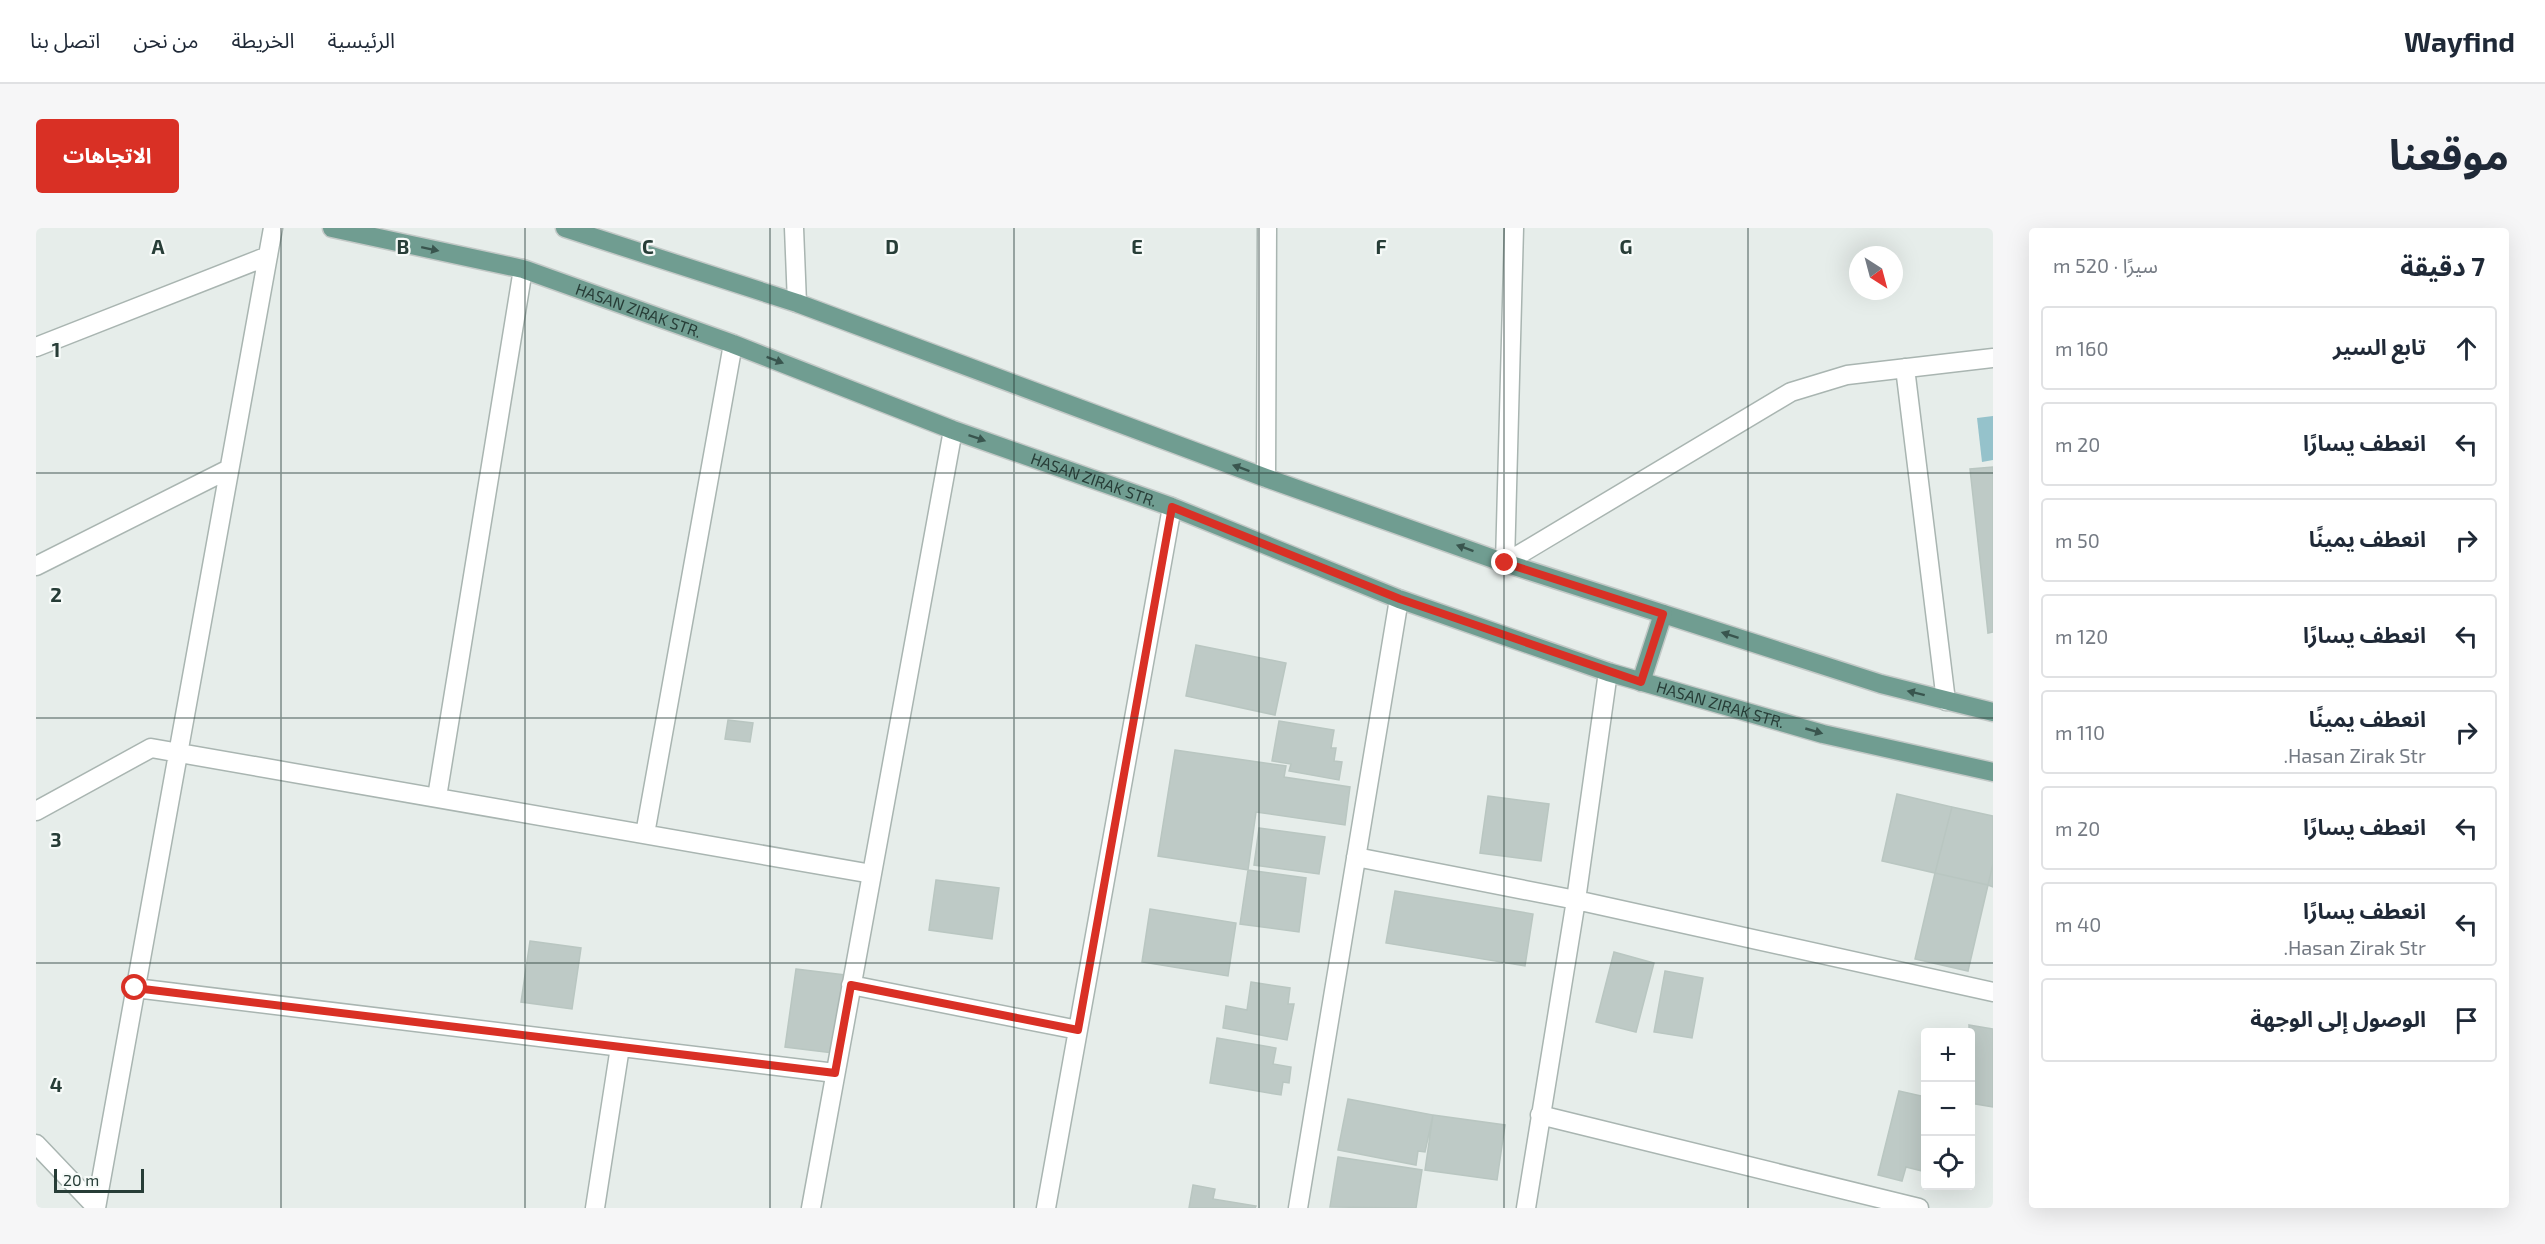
<!DOCTYPE html>
<html lang="ar">
<meta charset="utf-8">
<style>
body{margin:0;font-family:"Exo 2","Noto Sans Arabic",sans-serif;background:#f6f6f7;color:#1f2937;direction:rtl}
.controls{position:absolute;right:18px;bottom:18px;display:grid;overflow:hidden;border-radius:6px;box-shadow:0 6px 24px #0002}
.controls button{width:54px;height:54px;display:grid;place-items:center;padding:0;border:0;border-bottom:2px solid #e0e1e3;background:#fff;color:#1f2937;font:30px sans-serif}
.compass{position:absolute;left:1813px;top:18px;width:54px;height:54px;border-radius:50%;background:#fff;box-shadow:0 6px 24px #0002;rotate:144deg}
.scale{position:absolute;left:18px;bottom:15px;width:90px;box-sizing:border-box;padding-left:6px;border:3px solid #273d37;border-top:0;font-size:16px;line-height:21px;white-space:nowrap;color:#273d37;-webkit-text-stroke:4px #f6faf8;paint-order:stroke}
.stop{position:absolute;width:18px;height:18px;margin:-14px;border:4px solid #d93025;border-radius:50%;background:#fff}
.stop.end{background:#d93025;border-color:#fff;box-shadow:0 2px 6px #0008}
.list{margin:0;padding:0;list-style:none}
h2{display:flex;justify-content:space-between;align-items:center;height:78px;margin:0;padding:0 24px;font-size:26px}
h2 small{font-size:20px;font-weight:400;color:#747a83}
.list li{display:grid;grid-template-columns:39px 1fr auto;gap:18px;align-items:center;box-sizing:border-box;height:84px;margin:0 12px 12px;padding:0 12px;border:2px solid #e0e1e3;border-radius:6px}
.list b{display:block;font-size:22px;white-space:nowrap}
.list p{margin:0;font-size:20px;white-space:nowrap;color:#747a83}
.list em{font-size:20px;font-style:normal;color:#747a83}
.icon{flex:none;width:33px;height:33px;fill:none;stroke:currentColor;stroke-width:2;stroke-linecap:round;stroke-linejoin:round}
.map{position:relative;flex:none;width:1957px;height:980px;overflow:hidden;direction:ltr;border-radius:6px}
header{display:flex;align-items:center;gap:36px;box-sizing:border-box;height:84px;padding:0 30px;background:#fff;border-bottom:2px solid #e0e1e3}
header strong{font-size:28px}
nav{display:flex;gap:33px;margin-inline-start:auto;font-size:21px}
.intro{display:flex;align-items:center;justify-content:space-between;box-sizing:border-box;height:144px;padding:0 36px}
h1{margin:0;font-size:42px}
.button{padding:15px 27px;border-radius:6px;background:#d93025;color:#fff;font-size:21px;font-weight:700}
main{display:flex;gap:36px;padding:0 36px}
aside{flex:1;background:#fff;border-radius:6px;box-shadow:0 6px 24px #0002}
.map>svg:first-child{display:block}
.water{fill:#95c2cb}
.building{fill:#becac6;stroke:#b9c6c1;stroke-width:1.5}
.lines{fill:none;stroke-linecap:round;stroke-linejoin:round}
.minor-casing{stroke:#a9b5b1;stroke-width:21}
.major-casing{stroke:#c3c9c7;stroke-width:21}
.minor{stroke:#fff;stroke-width:18}
.major{stroke:#709d91;stroke-width:18}
.oneway{fill:#39554e}
.route{stroke:#d93025;stroke-width:8}
.grid{fill:none;stroke:#273d37;stroke-width:1.5;stroke-opacity:0.55}
.labels{text-anchor:middle;stroke-width:4.5;stroke-linejoin:round;paint-order:stroke}
.street-label{font-size:16px;fill:#273d37;stroke:#f6faf8}
.grid-label{font-size:20px;text-anchor:middle;font-weight:bold;fill:#273d37;stroke:#f6faf8;stroke-width:4.5;stroke-linejoin:round;paint-order:stroke}
</style>
<header>
<strong>Wayfind</strong>
<nav><a>الرئيسية</a><a>الخريطة</a><a>من نحن</a><a>اتصل بنا</a></nav>
</header>
<div class="intro"><h1>موقعنا</h1><a class="button">الاتجاهات</a></div>
<main>
<aside>
<h2>7 دقيقة<small>سيرًا · 520 m</small></h2>
<ul class="list">
<li><svg class="icon" aria-label="ahead" viewBox="0 0 24 24"><path d="M12 20V5M6 11l6-6 6 6"/></svg><div><b>تابع السير</b></div><em>160 m</em></li>
<li><svg class="icon" aria-label="left" viewBox="0 0 24 24"><path d="M17 20v-9H6M10 6l-5 5 5 5"/></svg><div><b>انعطف يسارًا</b></div><em>20 m</em></li>
<li><svg class="icon" aria-label="right" viewBox="0 0 24 24"><path d="M7 20v-9h11M14 6l5 5-5 5"/></svg><div><b>انعطف يمينًا</b></div><em>50 m</em></li>
<li><svg class="icon" aria-label="left" viewBox="0 0 24 24"><path d="M17 20v-9H6M10 6l-5 5 5 5"/></svg><div><b>انعطف يسارًا</b></div><em>120 m</em></li>
<li><svg class="icon" aria-label="right" viewBox="0 0 24 24"><path d="M7 20v-9h11M14 6l5 5-5 5"/></svg><div><b>انعطف يمينًا</b><p>Hasan Zirak Str.</p></div><em>110 m</em></li>
<li><svg class="icon" aria-label="left" viewBox="0 0 24 24"><path d="M17 20v-9H6M10 6l-5 5 5 5"/></svg><div><b>انعطف يسارًا</b></div><em>20 m</em></li>
<li><svg class="icon" aria-label="left" viewBox="0 0 24 24"><path d="M17 20v-9H6M10 6l-5 5 5 5"/></svg><div><b>انعطف يسارًا</b><p>Hasan Zirak Str.</p></div><em>40 m</em></li>
<li><svg class="icon" aria-label="arrive" viewBox="0 0 24 24"><path d="M6 21V4h12l-3 4 3 4H6"/></svg><div><b>الوصول إلى الوجهة</b></div></li>
</ul>
</aside>
<div class="map">
<svg width="1957" height="980" viewBox="0 0 1957 980">
<rect width="100%" height="100%" fill="#e6edea"/>
<!-- water -->
<path class="water" d="M1957,188v44l-11,2 -5,-44z"/>
<!-- building -->
<path class="building" d="M1957,239v165l-5,1 -18,-164z
M1160,417l90,18 -11,52 -89,-19z
M692,492l25,3 -3,19 -25,-3z
M1243,493l55,9 -3,18h5l-2,13 8,1 -3,18 -50,-9 2,-7 -19,-3z
M1139,522l111,16 -2,11 66,10 -5,38 -89,-13 -8,58 -90,-14z
M1861,566l55,13 -17,66 -53,-12z
M1452,568l61,8 -8,57 -61,-8z
M1916,579l41,9v48l-5,21 -53,-12z
M1223,600l66,9 -6,37 -65,-9z
M1957,636v23l-5,-2z
M1212,642l58,8 -7,54 -59,-8z
M1899,645l53,12 -20,86 -53,-12z
M900,652l63,8 -7,51 -63,-9z
M1359,663l138,23 -8,52 -139,-23z
M1114,681l86,14 -8,53 -86,-14z
M494,713l51,7 -9,61 -51,-7z
M1578,724l40,11 -18,69 -40,-10z
M760,741l49,6 -12,78 -48,-6z
M1629,743l38,7 -11,60 -38,-6z
M1215,754l39,6 -2,16h6l-7,36 -64,-12 3,-22 21,4z
M1933,797l24,4v78l-23,-4z
M1181,810l59,10 -3,16 18,3 -2,16 -6,-1 -2,13 -71,-12z
M1863,863l27,6v75l-20,-5 -4,14 -24,-6z
M1312,871l85,16 -8,37 -7,-1 -2,14 -78,-15z
M1397,887l72,10 -8,55 -72,-10z
M1302,929l84,13 -6,38 -86,-1z
M1157,957l22,4 -2,10 43,7 -1,2h-66z"/>
<g class="lines">
<!-- minor casing -->
<g class="minor-casing">
<path id="minor" d="M758,0l3,75
M0,119l232,-91
M1869,140l41,333
M1230,250l1,-250
M1469,335l286,-171 56,-17 146,-17
M1469,335l9,-335
M0,338l193,-97
M401,569l86,-528
M0,583l115,-63 721,126
M609,606l88,-490
M1320,629l220,43 417,92
M815,757l227,45
M99,760l700,85
M1504,887l379,93
M0,916l60,63
M60,980l177,-980
M559,980l25,-161
M775,980l142,-778
M1010,980l126,-701
M1262,980l101,-609
M1490,980l50,-308 32,-228"/>
</g>
<!-- major casing -->
<g class="major-casing">
<g id="major">
<path id="s1" d="M296,0l191,41 210,75 220,86 219,77 227,92 209,73 215,62 170,38"/>
<path d="M529,0l232,75 469,175 239,85 376,121 112,28"/>
<path d="M1605,454l22,-68"/>
</g>
</g>
<!-- minor -->
<use href="#minor" class="minor"/>
<!-- major -->
<use href="#major" class="major"/>
</g>
<!-- one-way arrows -->
<defs><path id="oneway-solid" d="M-6-.8H1V-3.2L6.5 0L1 3.2V.8H-6Z" transform="scale(1.5)"/></defs>
<g class="oneway">
<use href="#oneway-solid" transform="translate(394 21) rotate(12)"/>
<use href="#oneway-solid" transform="translate(739 132) rotate(21)"/>
<use href="#oneway-solid" transform="translate(941 210) rotate(19)"/>
<use href="#oneway-solid" transform="translate(1205 240) rotate(-160)"/>
<use href="#oneway-solid" transform="translate(1429 320) rotate(-160)"/>
<use href="#oneway-solid" transform="translate(1694 407) rotate(-162)"/>
<use href="#oneway-solid" transform="translate(1880 465) rotate(-166)"/>
<use href="#oneway-solid" transform="translate(1778 503) rotate(16)"/>
</g>
<g class="lines">
<!-- route -->
<path class="route" d="M99,760l700,85 16,-88 227,45 94,-523 228,92 241,83 22,-68 -158,-51"/>
</g>
<!-- grid -->
<path class="grid" d="M245,0v980M489,0v980M734,0v980M978,0v980M1223,0v980M1468,0v980M1712,0v980M0,245h1957M0,490h1957M0,735h1957"/>
<g class="labels">
<!-- street labels -->
<g class="street-label">
<text dy="6" stroke="none"><textPath href="#s1" startOffset="318">HASAN ZIRAK STR.</textPath></text>
<text dy="6" stroke="none"><textPath href="#s1" startOffset="804">HASAN ZIRAK STR.</textPath></text>
<text dy="6" stroke="none"><textPath href="#s1" startOffset="1470">HASAN ZIRAK STR.</textPath></text>
</g>
</g>
<g class="grid-label">
<text x="122" y="26">A</text>
<text x="367" y="26">B</text>
<text x="612" y="26">C</text>
<text x="856" y="26">D</text>
<text x="1101" y="26">E</text>
<text x="1345" y="26">F</text>
<text x="1590" y="26">G</text>
<text x="20" y="129">1</text>
<text x="20" y="374">2</text>
<text x="20" y="619">3</text>
<text x="20" y="864">4</text>
</g>
</svg>
<div class="controls">
<button>+</button>
<button>−</button>
<button><svg class="icon" aria-label="locate" viewBox="0 0 24 24"><circle cx="12" cy="12" r="6"/><path d="M12 2v4M12 18v4M2 12h4M18 12h4"/></svg></button>
</div>
<svg class="compass" viewBox="-18 -18 36 36"><path d="M0-13l5 13h-10z" fill="#e53935"/><path d="M0 13l5-13h-10z" fill="#747a83"/></svg>
<div class="scale">20 m</div>
<div class="stop" style="left:99px;top:760px"></div>
<div class="stop end" style="left:1469px;top:335px"></div>
</div>
</main>
